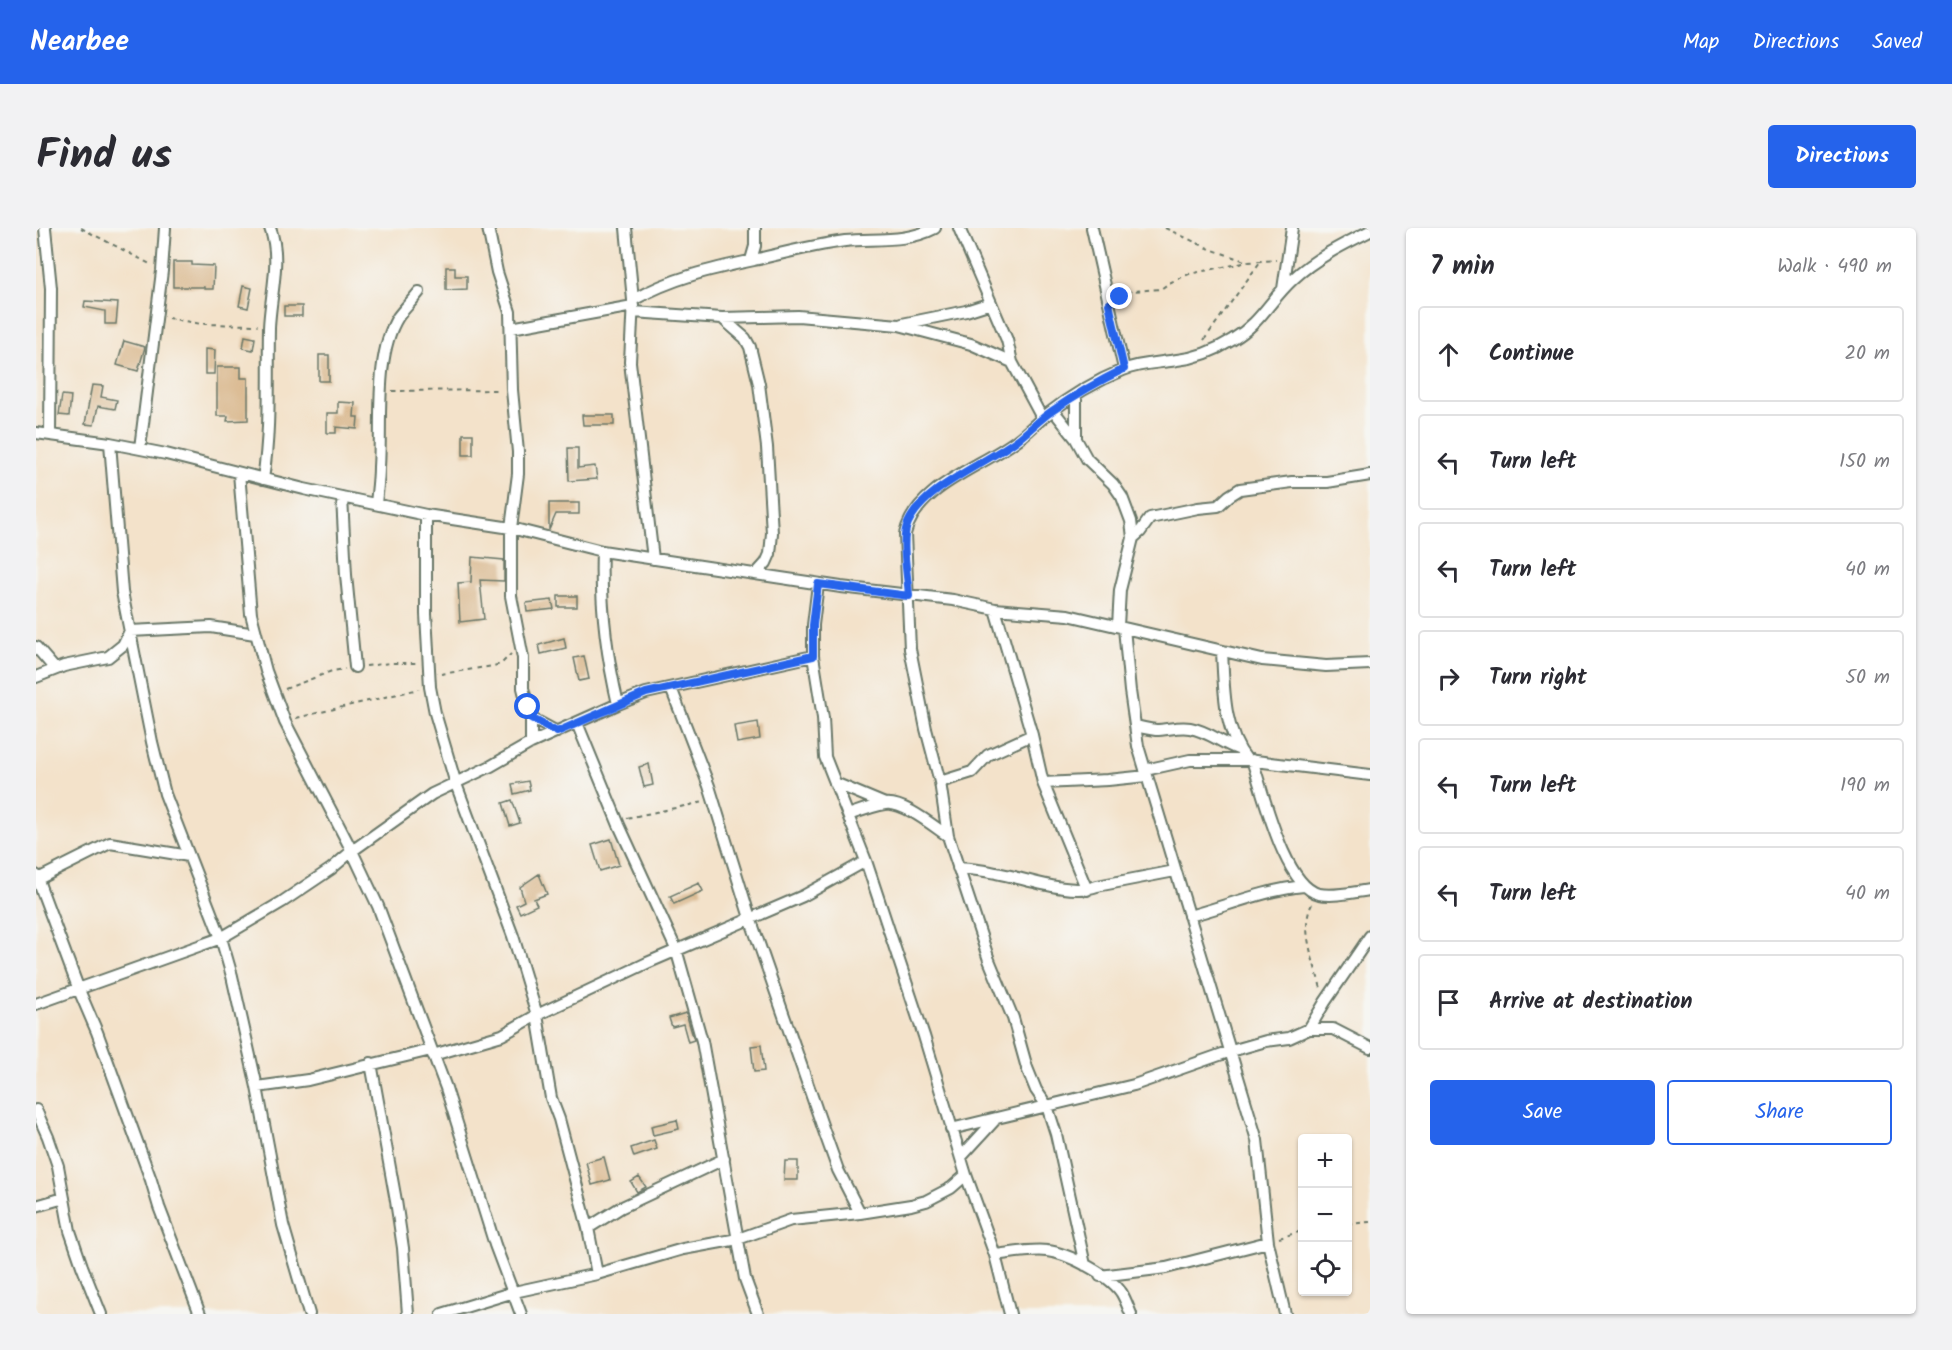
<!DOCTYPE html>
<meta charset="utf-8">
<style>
body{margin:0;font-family:Kalam,sans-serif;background:#f2f2f3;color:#2b2b33}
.controls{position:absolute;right:18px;bottom:18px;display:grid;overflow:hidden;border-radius:6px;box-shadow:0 2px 4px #0004}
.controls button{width:54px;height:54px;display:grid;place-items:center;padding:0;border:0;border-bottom:2px solid #e1e1e2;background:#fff;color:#2b2b33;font:30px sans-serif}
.stop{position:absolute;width:18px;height:18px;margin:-14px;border:4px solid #2563eb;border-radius:50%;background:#fff}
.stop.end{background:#2563eb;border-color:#fff;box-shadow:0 2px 6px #0008}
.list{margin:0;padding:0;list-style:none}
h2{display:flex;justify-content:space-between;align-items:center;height:78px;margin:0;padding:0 24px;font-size:26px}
h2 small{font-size:20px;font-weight:400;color:#7c7c81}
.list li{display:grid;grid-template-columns:39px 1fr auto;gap:18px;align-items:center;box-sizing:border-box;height:96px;margin:0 12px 12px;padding:0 12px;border:2px solid #e1e1e2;border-radius:6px}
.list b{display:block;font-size:22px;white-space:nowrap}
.list em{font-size:20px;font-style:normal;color:#7c7c81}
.actions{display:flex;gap:12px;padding:18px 24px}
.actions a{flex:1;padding:14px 0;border:2px solid #2563eb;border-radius:6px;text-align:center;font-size:21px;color:#2563eb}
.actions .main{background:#2563eb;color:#fff}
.icon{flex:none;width:33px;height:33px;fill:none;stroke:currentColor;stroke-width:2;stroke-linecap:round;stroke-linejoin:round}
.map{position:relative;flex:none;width:1334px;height:1086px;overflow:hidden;border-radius:6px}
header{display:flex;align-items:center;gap:36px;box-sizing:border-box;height:84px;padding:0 30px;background:#2563eb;color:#fff}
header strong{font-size:28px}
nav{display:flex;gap:33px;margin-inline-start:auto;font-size:21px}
.intro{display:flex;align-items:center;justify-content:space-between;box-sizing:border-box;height:144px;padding:0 36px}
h1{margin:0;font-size:42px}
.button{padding:15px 27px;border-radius:6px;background:#2563eb;color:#fff;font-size:21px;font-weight:700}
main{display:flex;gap:36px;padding:0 36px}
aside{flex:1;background:#fff;border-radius:6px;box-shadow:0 2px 4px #0004}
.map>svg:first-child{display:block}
.building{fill:#dab990}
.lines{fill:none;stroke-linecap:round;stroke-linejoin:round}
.minor-casing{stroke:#697768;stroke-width:14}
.path{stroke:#697768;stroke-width:2;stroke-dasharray:4.5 4.5;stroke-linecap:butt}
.minor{stroke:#fff;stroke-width:10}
.route{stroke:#2563eb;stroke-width:8}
</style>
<header>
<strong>Nearbee</strong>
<nav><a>Map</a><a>Directions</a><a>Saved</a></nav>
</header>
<div class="intro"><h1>Find us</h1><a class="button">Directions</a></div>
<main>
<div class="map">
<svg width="1334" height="1086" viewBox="0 0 1334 1086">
<rect width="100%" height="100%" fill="#f6f6f2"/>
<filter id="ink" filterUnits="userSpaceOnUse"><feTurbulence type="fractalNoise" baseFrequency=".0167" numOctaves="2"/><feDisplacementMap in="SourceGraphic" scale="12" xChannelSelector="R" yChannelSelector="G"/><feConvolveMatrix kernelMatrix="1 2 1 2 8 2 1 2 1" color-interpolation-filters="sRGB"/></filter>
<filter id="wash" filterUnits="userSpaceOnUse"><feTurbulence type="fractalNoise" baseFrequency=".008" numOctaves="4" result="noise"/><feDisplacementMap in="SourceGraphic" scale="24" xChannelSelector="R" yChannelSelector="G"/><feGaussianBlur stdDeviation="1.35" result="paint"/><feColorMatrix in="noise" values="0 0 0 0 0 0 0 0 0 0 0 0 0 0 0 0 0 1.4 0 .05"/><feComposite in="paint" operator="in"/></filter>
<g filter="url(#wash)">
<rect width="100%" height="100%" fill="#f3e2ca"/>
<g id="blocks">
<!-- building -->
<path class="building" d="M137,34h19v3l22,1 -1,23h-9v-2h-31z
M410,39h9v9h12v13l-21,1z
M207,58l9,2 -4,20 -9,-2z
M49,73l33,2 -2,21h-11v-13l-21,-4z
M248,78h18v10h-18z
M209,108l10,2 -2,12 -10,-2z
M88,113l21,6 -7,24 -21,-6z
M169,121l10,1 -1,24h-9z
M283,127h10v26h-10z
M181,139h24v11h7v42l-21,1 1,-5h-11z
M56,157l11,1 -2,11 16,3 -2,9 -17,-3 -4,19 -9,-1z
M26,167l9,1 -2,20 -10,-1z
M302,174l17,1 -1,14h4l-1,12 -21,-2v6h-9v-20h11z
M546,187h32v10h-31z
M427,206h10v21h-10z
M532,220h10v20l17,-2 2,13 -28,2z
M513,275h30v11h-23l-7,16z
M436,329l32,3v21l-24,-1 4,39 -24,3 -2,-39 13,-1z
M522,368h19v11h-19z
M516,372l2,9 -27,3 -1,-9z
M528,410l2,10 -25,6 -2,-9z
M548,428l5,23 -10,2 -5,-23z
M722,494l2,17 -23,4 -3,-17z
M613,536l4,21 -9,2 -5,-20z
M492,553l2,9 -16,4 -2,-10z
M476,572l8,23 -10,3 -7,-23z
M575,611l8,26 -19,6 -8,-26z
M503,646l8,20 -13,5 3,6 -17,8 -4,-8 8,-4 -4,-14z
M663,655l4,8 -29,13 -4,-8z
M650,785l8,27 -6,2 -5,-18 -11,3 -3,-9z
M725,817l3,26 -10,1 -3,-26z
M641,892l2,9 -26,6 -2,-9z
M618,912l3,9 -23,8 -3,-9z
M568,929l6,23 -18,5 -6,-23z
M749,933h13v19h-14z
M603,949l7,10 -9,5 -6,-10z"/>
</g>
</g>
<g filter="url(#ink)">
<use href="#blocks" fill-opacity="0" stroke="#697768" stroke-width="1.5"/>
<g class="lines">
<!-- minor casing -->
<g class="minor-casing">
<path id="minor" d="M9,0l6,60 -1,147
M452,0l9,44 13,40 2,78 6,62v22l-7,54v68l12,62v30l7,27 1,3 26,14
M590,0l7,72 -3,62 23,197
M923,0l48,112 5,22 30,56
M1056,0l32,141
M715,32l4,-14v-18
M1247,61l9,-61
M597,72c39,-22 78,-31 121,-40 30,-7 60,-15 91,-19 30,-3 61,2 90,-13
M597,84l89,6 76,-2 101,9 72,19 41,18
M686,90l23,20 5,9 9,37 8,63 5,86 -2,21 -4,9 -10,11
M866,96l64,-13 25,-8
M475,100l122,-22
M1017,182l23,29 11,20 26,25 9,13 9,24 2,17 -13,52 -2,36
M0,205l74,10 56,11 138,35 122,26 85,13 91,23 239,36 112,13 42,9 73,6 194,45 64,6 44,-2
M1040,211v-44
M74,215l12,149 30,150 13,52 56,144 11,38 25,111 26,138 26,89
M104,220l22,-177 3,-43
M203,245l12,141 15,57 19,51 67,129 26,55 68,182 49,157 26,69
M227,251c8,-50 5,-101 6,-151 1,-32 13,-69 1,-100
M306,269l4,78 9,92
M340,276c1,-12 3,-24 3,-37 3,-43 -5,-112 19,-150 6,-8 14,-16 21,-25
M390,287v99l4,73 5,26 21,71 57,152 24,79 14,83 8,21 29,109 9,46
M1097,310l7,-6 10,-14 48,-10 20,-2 11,-10 11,-7 52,-7h35l43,-7
M566,323c-2,52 4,102 16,153
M782,356l-5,41v31l10,62 2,39 41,104 58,175 42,139 29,80 15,59
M959,381l37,126 11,48 44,107
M1088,400l6,63 8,55 119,394 11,102 17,72
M0,419l19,22
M1186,423c2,35 1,80 25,109
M0,449l28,-11 44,-9 15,-12 7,-14 81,-4 44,7
M635,460l38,98 41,132 74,213 14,39 22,43
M541,495l42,102 57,124 26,92 43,238 13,35
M1100,498c7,2 13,3 20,4 11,0 22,-4 34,-2 18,3 31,15 48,21
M495,515v-25
M1216,532c11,31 32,126 67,134 16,3 35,-2 51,-4
M1109,542l45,-10h57l123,15
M904,554l32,-10 16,-17 44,-20
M799,555l50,21
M1007,555l65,-3 39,-4
M812,587c12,-4 25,-9 37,-11 18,-3 48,22 63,32
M922,640c13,1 25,2 38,5 29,5 73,23 101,13l78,-15
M0,647l43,115 18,42 54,148 8,27 41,107
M2,651l72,-36 79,13
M1153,688c38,-10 75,-26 115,-30
M0,776l185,-66 61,-36 49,-33 21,-18 80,-57 59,-28 40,-23 87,-39 28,-11 167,-37
M1273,801l16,-27 45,-66
M397,827l69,-20 35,-20 110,-52 156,-67 63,-35
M335,835l25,138 7,47 5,66
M221,859l51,-7 123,-30
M0,882l12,27 10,29 12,65 12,35 19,48
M915,901l183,-44 97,-34 35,-10 23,-3 20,-9h24l37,19
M926,928l32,-35
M0,978l28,-8
M552,1000l32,-20 104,-49
M959,1027c17,-2 36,-6 52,-4 21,2 62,24 74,41 4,6 7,15 10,22
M1049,1037l-29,-131 -9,-28 -11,-16 -9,-22 -14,-50 -24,-58 -41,-124 -8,-54 -14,-53 -16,-80 -5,-115c11,-48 77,-67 112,-94 10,-7 18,-16 28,-24 23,-18 51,-35 78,-46 17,-7 36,-7 54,-10 19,-2 39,-10 55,-20 30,-18 37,-39 61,-61 21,-20 51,-35 77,-48
M1064,1048l66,-8 102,-26
M406,1086l72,-22 83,-18 86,-25 55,-10 53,-19 69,-7 51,-8 15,-4 25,-13 15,-13"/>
</g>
<!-- path -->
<path class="path" d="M45,0l69,36
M1129,0l45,21 38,13 28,-2
M1083,69l13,-6 29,-2 8,-6 20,-9 59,-12
M132,90l33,6 57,1
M1168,112l56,-78
M356,163l108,-1
M330,438l24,-3h27
M405,446l52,-8 8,-2 10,-10
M249,461l47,-18 13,-2
M260,490l123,-29
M591,590l77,-16
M1276,676c-13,25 3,59 9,85
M1312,996l22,-2
M1243,1010l23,-7"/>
<!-- minor -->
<use href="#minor" class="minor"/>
</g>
</g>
<g class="lines" filter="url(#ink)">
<!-- route -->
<path class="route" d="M492,479l3,11 26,14 89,-39 167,-37v-31l5,-41 91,12c-1,-19 -9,-56 -1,-73 16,-36 79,-60 109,-83 12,-9 23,-21 35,-29 23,-16 47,-30 72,-42l-15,-65 11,-7"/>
</g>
</svg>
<div class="controls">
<button>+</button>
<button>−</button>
<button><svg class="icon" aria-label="locate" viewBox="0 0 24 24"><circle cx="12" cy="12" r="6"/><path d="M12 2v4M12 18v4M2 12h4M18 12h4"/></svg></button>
</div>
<div class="stop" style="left:492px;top:479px"></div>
<div class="stop end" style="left:1084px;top:69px"></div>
</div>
<aside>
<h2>7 min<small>Walk · 490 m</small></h2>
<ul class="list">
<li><svg class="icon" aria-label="ahead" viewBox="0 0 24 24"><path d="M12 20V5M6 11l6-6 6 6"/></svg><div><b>Continue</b></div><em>20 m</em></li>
<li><svg class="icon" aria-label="left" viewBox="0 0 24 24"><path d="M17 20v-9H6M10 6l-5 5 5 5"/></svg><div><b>Turn left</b></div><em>150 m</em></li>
<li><svg class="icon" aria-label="left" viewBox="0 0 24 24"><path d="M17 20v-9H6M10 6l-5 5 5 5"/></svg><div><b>Turn left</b></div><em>40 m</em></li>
<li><svg class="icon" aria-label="right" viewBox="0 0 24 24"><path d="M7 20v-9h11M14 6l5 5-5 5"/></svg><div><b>Turn right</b></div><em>50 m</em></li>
<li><svg class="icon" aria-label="left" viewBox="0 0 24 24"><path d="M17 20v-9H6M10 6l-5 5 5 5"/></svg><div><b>Turn left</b></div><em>190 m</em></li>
<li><svg class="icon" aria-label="left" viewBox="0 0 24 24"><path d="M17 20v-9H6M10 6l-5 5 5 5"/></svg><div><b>Turn left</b></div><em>40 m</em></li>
<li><svg class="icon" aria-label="arrive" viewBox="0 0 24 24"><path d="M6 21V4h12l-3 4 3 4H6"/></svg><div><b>Arrive at destination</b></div></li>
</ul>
<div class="actions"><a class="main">Save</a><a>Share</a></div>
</aside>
</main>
